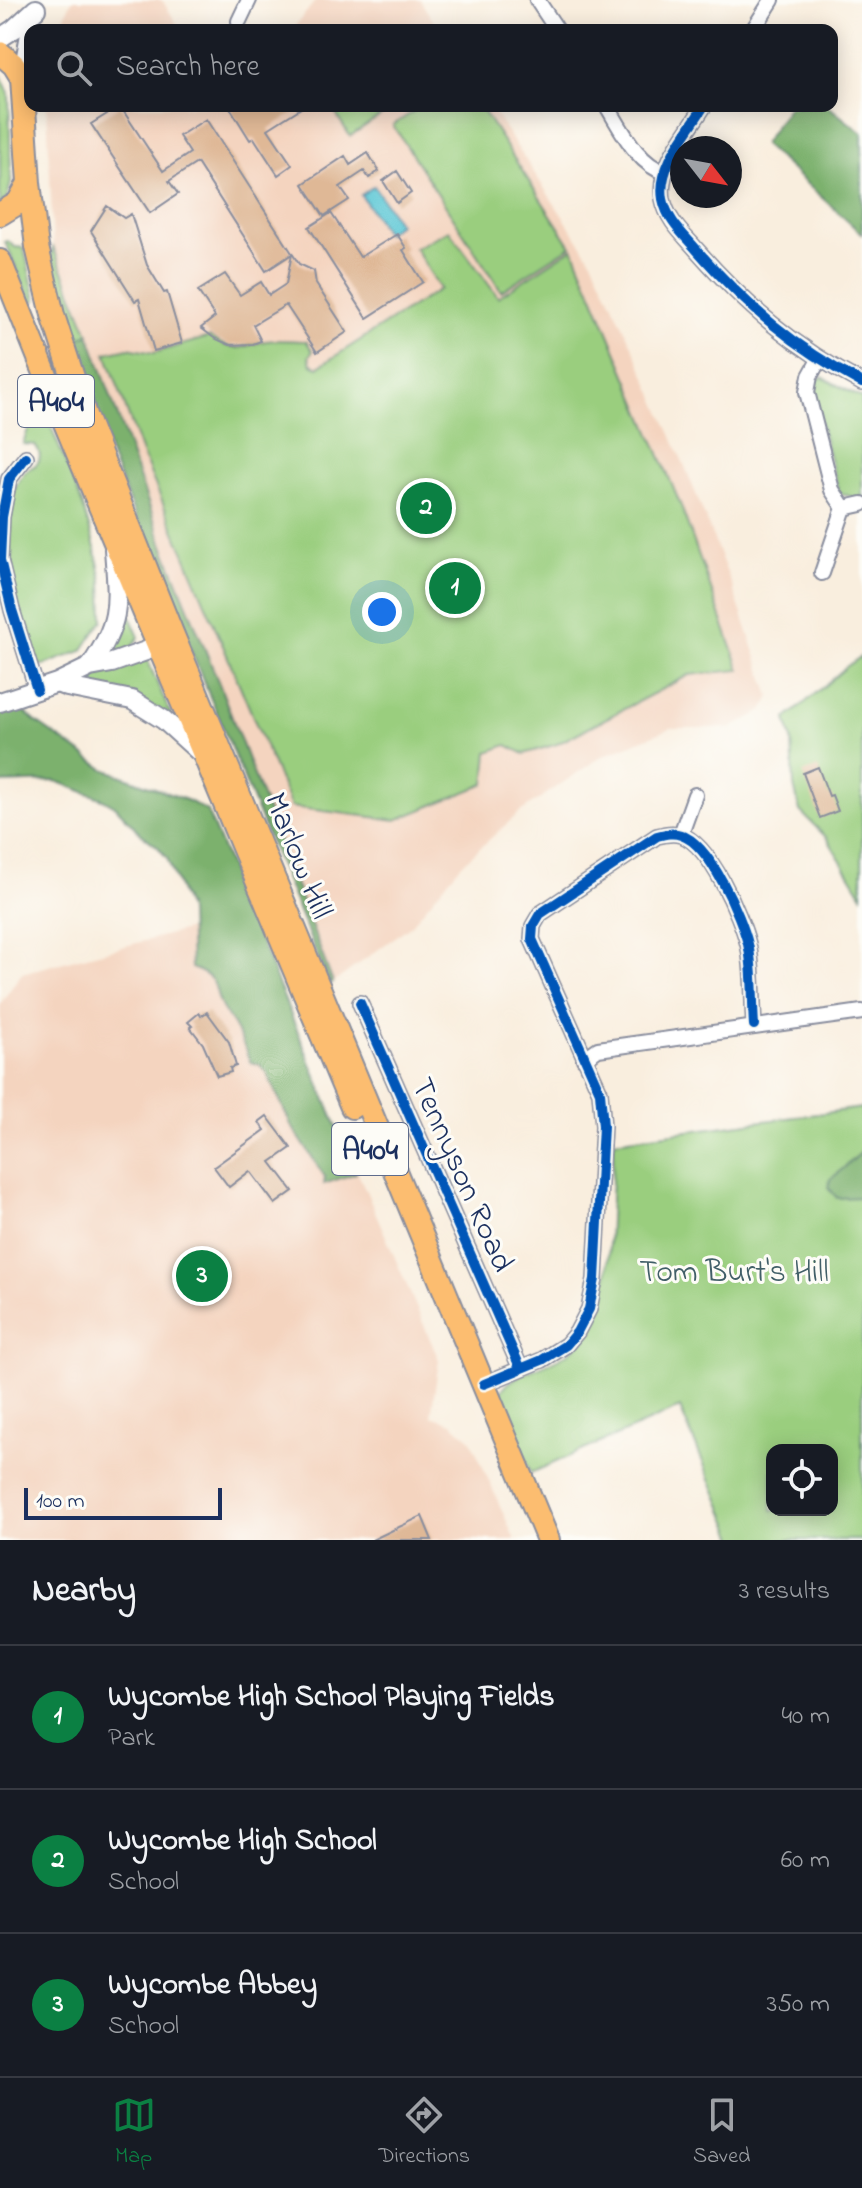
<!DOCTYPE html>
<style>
body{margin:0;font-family:"Indie Flower",sans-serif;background:#20242c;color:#f1f3f6}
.controls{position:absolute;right:24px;bottom:24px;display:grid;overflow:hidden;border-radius:16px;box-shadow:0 4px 20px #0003}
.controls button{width:72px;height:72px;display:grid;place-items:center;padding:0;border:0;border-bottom:2px solid #363941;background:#171b24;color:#f1f3f6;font:40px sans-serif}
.compass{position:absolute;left:670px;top:136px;width:72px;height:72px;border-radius:50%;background:#171b24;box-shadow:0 4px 20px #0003;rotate:121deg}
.scale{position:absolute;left:24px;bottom:20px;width:198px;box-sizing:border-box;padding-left:8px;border:4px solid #1b2f5e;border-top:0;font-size:22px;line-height:28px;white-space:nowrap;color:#1b2f5e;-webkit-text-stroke:6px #fdfcf7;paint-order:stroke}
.you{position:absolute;left:382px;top:612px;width:28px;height:28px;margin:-20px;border:6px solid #fff;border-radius:50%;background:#1a73e8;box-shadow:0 0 0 12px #1a73e833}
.badge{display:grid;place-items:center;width:52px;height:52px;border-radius:50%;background:#0b8043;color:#fff;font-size:26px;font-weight:700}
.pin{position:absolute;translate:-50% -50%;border:4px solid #fff;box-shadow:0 2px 8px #0006}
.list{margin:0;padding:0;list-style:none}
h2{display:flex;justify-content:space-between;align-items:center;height:104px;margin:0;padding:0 32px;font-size:34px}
h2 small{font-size:26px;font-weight:400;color:#9ea1a6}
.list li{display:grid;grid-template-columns:52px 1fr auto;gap:24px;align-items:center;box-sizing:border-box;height:144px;padding:0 32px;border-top:2px solid #363941}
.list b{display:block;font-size:30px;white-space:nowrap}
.list p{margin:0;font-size:26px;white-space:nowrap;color:#9ea1a6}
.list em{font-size:26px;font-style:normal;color:#9ea1a6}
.icon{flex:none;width:44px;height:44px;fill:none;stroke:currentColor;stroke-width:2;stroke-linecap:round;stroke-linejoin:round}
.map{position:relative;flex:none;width:862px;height:1540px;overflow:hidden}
.search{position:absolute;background:#171b24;box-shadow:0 4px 20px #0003;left:24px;right:24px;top:24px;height:88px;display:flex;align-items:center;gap:20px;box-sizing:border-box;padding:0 28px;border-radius:16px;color:#9ea1a6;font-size:30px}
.sheet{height:536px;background:#171b24}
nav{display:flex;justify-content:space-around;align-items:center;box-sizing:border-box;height:112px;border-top:2px solid #363941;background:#171b24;font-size:22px;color:#9ea1a6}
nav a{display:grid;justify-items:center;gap:4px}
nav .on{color:#0b8043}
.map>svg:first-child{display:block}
.built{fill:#f4d4bf}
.green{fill:#9ace7e;stroke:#5a7e6e;stroke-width:2;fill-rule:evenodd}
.forest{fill:#7bb16d;stroke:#4b7066;stroke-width:2}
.water{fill:#5dc8d6;stroke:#3c7c9a;stroke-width:2}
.building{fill:#dfb896}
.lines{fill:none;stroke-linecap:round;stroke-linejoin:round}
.minor-casing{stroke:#8a8e9e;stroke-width:18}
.tertiary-casing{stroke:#8a8e9e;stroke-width:22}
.primary-casing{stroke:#8a8e9e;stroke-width:26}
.minor{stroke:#fff;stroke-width:14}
.tertiary{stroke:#fff;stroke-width:18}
.primary{stroke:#fcbd6f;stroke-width:22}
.cycleway-casing{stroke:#fdfcf7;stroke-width:15}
.cycleway{stroke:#0057b8;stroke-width:10}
.labels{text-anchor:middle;stroke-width:6;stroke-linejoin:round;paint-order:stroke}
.shield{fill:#fdfcf7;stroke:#5f6c8c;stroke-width:2}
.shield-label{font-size:30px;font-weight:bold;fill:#1b2f5e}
.street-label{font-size:32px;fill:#1b2f5e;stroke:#fdfcf7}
.park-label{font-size:32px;fill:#415f68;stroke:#fdfcf7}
</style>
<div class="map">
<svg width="862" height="1540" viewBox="0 0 862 1540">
<rect width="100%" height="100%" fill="#fdfcf7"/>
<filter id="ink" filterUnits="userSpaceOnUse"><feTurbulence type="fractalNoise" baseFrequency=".0125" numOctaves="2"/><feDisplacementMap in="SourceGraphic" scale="16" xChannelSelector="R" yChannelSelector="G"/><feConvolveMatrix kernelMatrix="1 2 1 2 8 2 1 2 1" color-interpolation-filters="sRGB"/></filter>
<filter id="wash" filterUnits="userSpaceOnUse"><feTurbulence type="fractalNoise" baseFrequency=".006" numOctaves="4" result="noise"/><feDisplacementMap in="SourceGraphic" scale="32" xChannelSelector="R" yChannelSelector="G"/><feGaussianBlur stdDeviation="1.8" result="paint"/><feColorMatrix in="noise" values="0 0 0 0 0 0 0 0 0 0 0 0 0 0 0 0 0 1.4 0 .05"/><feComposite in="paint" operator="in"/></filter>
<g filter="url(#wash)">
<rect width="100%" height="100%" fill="#f9eede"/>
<!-- built -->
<path class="built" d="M72,0h90l19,30h-122z
M316,0h104l19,30h-147z
M47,106h443l103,156 38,81 55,126 45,114 39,113 -7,15 -32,17h-60l-69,28 -82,56 -59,53 -51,61 -77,57 -169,-435 -60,-173 -33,-89 -18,-39z
M240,916l127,277 72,167 -8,56 21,7 19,17 44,100h-515v-536l22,-31z"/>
<!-- green -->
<path class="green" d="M0,73l9,20 2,90 -4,15 -7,7z
M331,106h64l-45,30z
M422,106h58l91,140 -70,45 -108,-166z
M449,230l49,67 75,-49 108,258 59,164 -51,5 -132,69 -33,10 -17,-9 -19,7 -3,32 -89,36 -105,-13 -148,-351 -37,-103 22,-5 26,5 55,-16c31,18 27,10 57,4 12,-2 28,0 40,0l7,10 -4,6 2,7 7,3 122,-78 -25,-41z
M8,241l7,6 9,1 12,52 -5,2 -26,-60z
M53,247l36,87 -12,5c-4,-12 -7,-25 -11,-38 -8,-20 -21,-32 -13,-54z
M822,377l40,21v102l-23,-7 -27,-101 6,-13z
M39,397l43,106 13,45 7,32 1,40 -21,31 -38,14h-7c-14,-30 -37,-108 -33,-140 4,-17 9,-38 20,-52 4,-6 11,-5 14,-11 4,-6 1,-12 -3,-17l-12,-1z
M127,609l12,28 -9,12 -19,6 9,-16z
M862,656v239l-35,-57 -27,-27 -6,-25 -2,-46 -6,-21 60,-52z
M147,659l26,61 -97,-37z
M862,1108v432h-126l-56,-132 -149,65 -32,-79c15,-24 50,-26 72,-43 39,-31 37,-86 39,-131 1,-26 3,-53 4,-79zM772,1450h60v60h-60z"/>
<!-- forest -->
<path class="forest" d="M789,106h39l34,27v101l-99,-90z
M89,334l75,214 56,138 113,297 -4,1 -215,-519 -16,-44 -6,-44 -15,-38z
M6,709l19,3 10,9 69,48 85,32 18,10 149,362 -32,11 1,-7 -34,-52 -24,-52 -8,-9 -9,-2c-6,-20 -15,-35 -26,-51 -14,-21 1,-31 -33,-43l-2,-56 -22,-54 -9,-11 -18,-14 -25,-27 -12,-7 -47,-18 -56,2v-72z
M862,1152v45l-25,1 -9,-11 3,-8z"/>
<!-- water -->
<path class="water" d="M374,186l25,38 -13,9 -25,-38z"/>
<g id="blocks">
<!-- building -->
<path class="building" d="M120,106l43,65 27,-18 -11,-17 27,-17 93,145 15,7 2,13 31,48 -30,20 -31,-47 -33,20 8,16 -8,3 -23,1 -16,-7 -13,-10 14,-11 -17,-26 27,-17 15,21 21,-13 8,13 17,-11 6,-30 -26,17 -69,-108 -28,18 9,13 -28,19 -59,-89z
M229,106h75l-36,23 24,36 -14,10 -24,-37 -4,2z
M368,153l11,18 -10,7 -5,-7 -24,16 9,13 -25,16 -21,-32 42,-28 5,9z
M397,171l14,22 -14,10 -14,-22z
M107,206l17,12 7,-4 16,51 17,28 3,-1 15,51 -28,8 -15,-52 -4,2 -44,-70z
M331,213l29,44 37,-23 9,14 -3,2 20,32 -56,36 -58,-91z
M818,767l11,29 3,-1 6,16 -18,7 -17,-45z
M207,1012l22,30 7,24 -6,2 1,4 -14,4 -14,-32 -13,-17 2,-1 -4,-4 11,-9 2,3z
M267,1116l24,32 -20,14 22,29 -18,13 -25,-33 -21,16 -15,-20 51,-37 -6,-8z
M422,1516l10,24h-60z"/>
</g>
</g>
<g filter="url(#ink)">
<use href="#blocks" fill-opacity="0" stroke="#8a8e9e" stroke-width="2"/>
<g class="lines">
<!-- minor casing -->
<g class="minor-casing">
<path id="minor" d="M537,0l20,30
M239,21l10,-21
M753,30l19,-30
M607,106c15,24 30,58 59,67
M704,106c-16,26 -47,60 -41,93 4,21 20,35 33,50 51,58 98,98 166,134
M820,358l-10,18 -3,16 25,98 12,18
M26,457l-17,22 -7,38 -2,43 12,50 25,80
M822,573l22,-65 18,-4
M681,834l14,-39
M360,1003l160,364
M584,1059l14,-10 264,-37
M484,1384l58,-24 24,-15 11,-13 12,-23 6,-30 8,-153 -3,-34 -68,-153 1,-13 7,-12 117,-78c8,-2 16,-4 24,-1 29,9 60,81 67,109 6,26 4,55 6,81"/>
</g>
<!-- tertiary casing -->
<g class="tertiary-casing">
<path id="tertiary" d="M0,38l14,-9 22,-20
M22,78l8,-44
M90,667c32,-46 28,-64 24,-118
M57,683l10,4 65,13 32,20 40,36
M0,702l57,-19 33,-16 22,-4 48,-17 7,-8"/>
</g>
<!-- primary casing -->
<g class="primary-casing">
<path id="primary" d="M0,53l14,12 8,13 7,105 8,64 16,68 33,103 86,215 376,907
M0,214l18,-11 11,-20
M0,261l65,162 287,684"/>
</g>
<!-- minor -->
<use href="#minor" class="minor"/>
<!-- tertiary -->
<use href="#tertiary" class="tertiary"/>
<!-- primary -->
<use href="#primary" class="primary"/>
<!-- cycleway casing -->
<g class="cycleway-casing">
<path id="cycleway" d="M704,106c-16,26 -47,60 -41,93 4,21 20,35 33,50 51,58 98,98 166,134
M26,457l-17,22 -7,38 -2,43 12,50 25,80
M360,1003l160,364
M484,1384l58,-24 24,-15 11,-13 12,-23 6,-30 8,-153 -3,-34 -68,-153 1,-13 7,-12 117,-78c8,-2 16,-4 24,-1 29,9 60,81 67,109 6,26 4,55 6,81"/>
</g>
<!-- cycleway -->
<use href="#cycleway" class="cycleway"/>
</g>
</g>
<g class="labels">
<!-- shield labels -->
<g class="shield">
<rect x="18" y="375" width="76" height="52" rx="6"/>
<rect x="332" y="1123" width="76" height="52" rx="6"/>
</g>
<g class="shield-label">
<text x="56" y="411">A404</text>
<text x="370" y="1159">A404</text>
</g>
<!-- street labels -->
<g class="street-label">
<text transform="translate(300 855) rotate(68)" y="11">Marlow Hill</text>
<text transform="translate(464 1174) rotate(66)" y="11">Tennyson Road</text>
</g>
<!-- park labels -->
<g class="park-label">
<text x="734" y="1281">Tom Burt's Hill</text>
</g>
</g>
</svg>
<div class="controls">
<button><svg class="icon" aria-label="locate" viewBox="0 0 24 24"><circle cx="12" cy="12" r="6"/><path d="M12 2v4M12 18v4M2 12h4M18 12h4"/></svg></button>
</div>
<svg class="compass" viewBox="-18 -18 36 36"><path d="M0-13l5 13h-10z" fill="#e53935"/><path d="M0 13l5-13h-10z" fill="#9ea1a6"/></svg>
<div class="scale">100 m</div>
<div class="you"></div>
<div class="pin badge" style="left:455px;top:588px">1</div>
<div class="pin badge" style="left:426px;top:508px">2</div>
<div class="pin badge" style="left:202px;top:1276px">3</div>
<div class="search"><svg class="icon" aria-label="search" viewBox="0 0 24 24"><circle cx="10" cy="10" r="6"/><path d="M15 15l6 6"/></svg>Search here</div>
</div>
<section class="sheet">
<h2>Nearby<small>3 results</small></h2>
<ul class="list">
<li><span class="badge">1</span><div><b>Wycombe High School Playing Fields</b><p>Park</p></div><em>40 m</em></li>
<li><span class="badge">2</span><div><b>Wycombe High School</b><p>School</p></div><em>60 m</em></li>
<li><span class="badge">3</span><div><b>Wycombe Abbey</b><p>School</p></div><em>350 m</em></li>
</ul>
</section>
<nav>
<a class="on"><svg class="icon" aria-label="map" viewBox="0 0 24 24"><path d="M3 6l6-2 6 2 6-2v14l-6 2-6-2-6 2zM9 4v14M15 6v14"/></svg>Map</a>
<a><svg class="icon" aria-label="directions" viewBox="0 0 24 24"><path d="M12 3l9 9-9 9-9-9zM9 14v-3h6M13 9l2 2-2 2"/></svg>Directions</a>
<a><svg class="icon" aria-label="saved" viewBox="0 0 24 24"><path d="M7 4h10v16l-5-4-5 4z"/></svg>Saved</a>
</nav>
